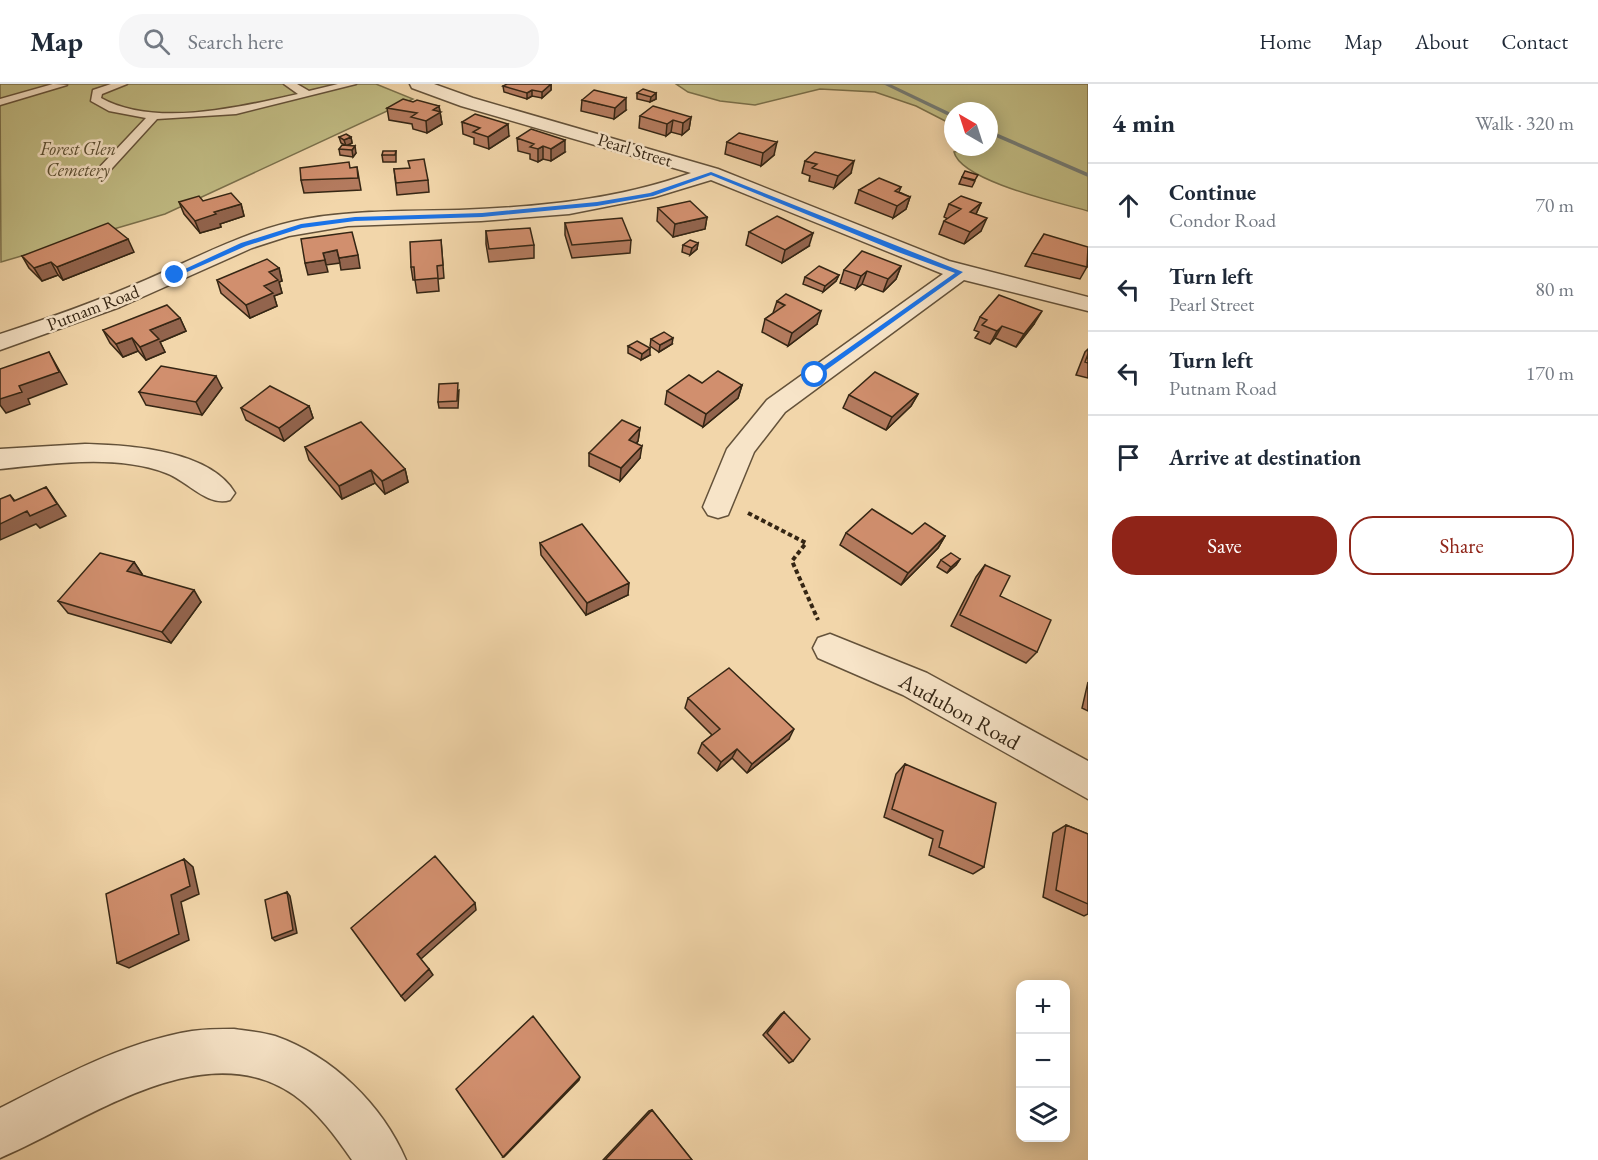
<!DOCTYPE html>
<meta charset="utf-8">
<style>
body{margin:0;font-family:"EB Garamond",serif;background:#f6f6f7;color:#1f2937}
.controls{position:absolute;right:18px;bottom:18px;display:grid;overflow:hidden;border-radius:12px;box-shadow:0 3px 15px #0003}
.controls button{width:54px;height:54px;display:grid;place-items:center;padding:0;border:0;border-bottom:2px solid #e0e1e3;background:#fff;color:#1f2937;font:30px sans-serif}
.compass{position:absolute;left:944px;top:18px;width:54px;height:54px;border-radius:50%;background:#fff;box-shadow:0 3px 15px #0003;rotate:321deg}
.stop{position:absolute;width:18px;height:18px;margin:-14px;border:4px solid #1a73e8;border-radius:50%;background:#fff}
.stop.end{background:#1a73e8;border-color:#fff;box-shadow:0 2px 6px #0008}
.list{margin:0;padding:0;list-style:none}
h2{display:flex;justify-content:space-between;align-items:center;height:78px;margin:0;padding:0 24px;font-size:26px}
h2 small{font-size:20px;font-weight:400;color:#747a83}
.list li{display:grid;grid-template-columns:39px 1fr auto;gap:18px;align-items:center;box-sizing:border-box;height:84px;padding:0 24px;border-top:2px solid #e0e1e3}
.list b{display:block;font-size:22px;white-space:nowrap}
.list p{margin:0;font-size:20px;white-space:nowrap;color:#747a83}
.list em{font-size:20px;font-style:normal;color:#747a83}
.actions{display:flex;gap:12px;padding:18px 24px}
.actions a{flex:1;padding:14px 0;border:2px solid #8f2418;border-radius:24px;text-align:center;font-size:21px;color:#8f2418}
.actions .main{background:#8f2418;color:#fff}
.icon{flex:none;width:33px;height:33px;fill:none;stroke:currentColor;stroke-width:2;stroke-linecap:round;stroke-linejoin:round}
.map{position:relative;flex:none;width:1088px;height:1076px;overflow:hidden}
header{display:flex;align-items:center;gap:36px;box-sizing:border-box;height:84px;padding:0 30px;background:#fff;border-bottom:2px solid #e0e1e3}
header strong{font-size:28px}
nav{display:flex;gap:33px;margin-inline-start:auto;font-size:21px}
.search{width:420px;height:54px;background:#f6f6f7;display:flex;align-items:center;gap:15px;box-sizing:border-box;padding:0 21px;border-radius:24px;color:#747a83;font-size:22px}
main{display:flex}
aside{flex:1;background:#fff}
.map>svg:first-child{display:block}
.green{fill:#c1bc84;stroke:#7b714c;stroke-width:1.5}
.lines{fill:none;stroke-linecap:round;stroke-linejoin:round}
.stream{fill:#757c75;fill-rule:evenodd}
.lane-casing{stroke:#64523a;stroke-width:3}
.street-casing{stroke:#64523a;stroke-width:3}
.path{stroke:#352614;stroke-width:4;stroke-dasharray:4.5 3;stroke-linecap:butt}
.lane{fill:#f7e4c8;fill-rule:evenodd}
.street{fill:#f7e4c8;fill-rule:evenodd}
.wall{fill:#b47b5f;stroke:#352614;stroke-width:1.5}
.shaded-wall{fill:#92644d;stroke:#352614;stroke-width:1.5}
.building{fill:#d18f6e;stroke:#352614;stroke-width:1.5}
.route{fill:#1a73e8}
.labels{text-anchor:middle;stroke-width:5;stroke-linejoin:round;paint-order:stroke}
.far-park-label{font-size:18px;font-style:italic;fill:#584c30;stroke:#f7e4c8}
.far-street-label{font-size:18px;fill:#352614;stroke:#f7e4c8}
.street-label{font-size:22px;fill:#352614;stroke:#f7e4c8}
</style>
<header>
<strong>Map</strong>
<div class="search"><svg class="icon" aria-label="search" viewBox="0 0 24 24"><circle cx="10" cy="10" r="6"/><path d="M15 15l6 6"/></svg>Search here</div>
<nav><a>Home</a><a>Map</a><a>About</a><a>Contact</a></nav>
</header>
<main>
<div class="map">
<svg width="1088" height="1076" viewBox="0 0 1088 1076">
<rect width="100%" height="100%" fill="#f2d6aa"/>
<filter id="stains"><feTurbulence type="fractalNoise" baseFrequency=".00333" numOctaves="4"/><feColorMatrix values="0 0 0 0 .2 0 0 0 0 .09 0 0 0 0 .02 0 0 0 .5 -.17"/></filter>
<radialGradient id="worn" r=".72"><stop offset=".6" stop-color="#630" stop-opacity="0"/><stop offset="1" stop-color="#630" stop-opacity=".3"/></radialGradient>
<!-- green -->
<path class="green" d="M0,0h376l37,15 -248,115 -164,48z
M676,0h412v127c-28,-8 -127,-30 -134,-59l35,-5v-36h-36v14l-37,-19 -41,-14 -55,-3 -65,16 -35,-4 -32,-9z"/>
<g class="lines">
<!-- stream -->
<path class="stream" d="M883,0h7l63,30v4z
M989,46l99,43v4l-99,-43z"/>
<!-- lane casing -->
<g class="lane-casing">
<path id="lane" d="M53,0l14,1 -67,20v-6z
M111,0h16l-25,10 -1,4c54,30 140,9 197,-4l-14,-10h13l12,7 29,-7h18l-120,30 -79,5 -53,58h-8v-6l50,-53 -37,-7 -18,-10 2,-11z"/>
</g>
<!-- street casing -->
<g class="street-casing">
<path id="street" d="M410,0h24l39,14 245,71 231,92 139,36v14l-124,-31 -179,132 -31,40 -26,63 -10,3 -10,-3 -5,-8 24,-58 40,-49 176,-126 -232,-94 -56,17 -86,17 -88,7 -133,5 -59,10 -37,12 -132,59 -120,43v-16c47,-15 95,-32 141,-52 54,-23 105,-52 164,-63 51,-9 103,-8 154,-9 78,-3 158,-10 232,-37l-230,-67 -49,-18z
M85,360c44,1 125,6 150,49l-5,7c-23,7 -42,-19 -64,-27 -51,-19 -114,-9 -166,-4v-20z
M830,550l97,39 161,88v38l-185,-104 -85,-37 -5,-10 5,-10z
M234,945c13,2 28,3 41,7 57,20 107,68 131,124h-54c-16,-23 -34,-48 -58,-65 -91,-63 -210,28 -294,63v-50c61,-31 124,-66 192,-77 14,-2 28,-2 42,-2z"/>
</g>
<!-- path -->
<path class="path" d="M748,429l58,30 -14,18 26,59"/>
<!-- lane -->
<use href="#lane" class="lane"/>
<!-- street -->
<use href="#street" class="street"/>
</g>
<!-- wall -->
<path class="wall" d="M551,0v6l-9,8 -10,-2 -5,3 -23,-7 -1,-6z
M637,9h19v6l-6,3 -13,-3z
M582,16l44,10 -12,9 -33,-8z
M413,18l26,4 3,18 -15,9 -14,-4 -1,-5 -23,-4 -2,-12z
M640,32l51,1 -2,12 -7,6 -11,-3 -5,4 -27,-8z
M462,38l47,14 -20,13 -15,-5v-6l-11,-4z
M339,53h12l1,6 -6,3 10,7 -3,4 -13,-2 -1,-6 6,-4 -4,-2z
M517,54l48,14 -14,9 -8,-2 -5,3 -8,-3v-5l-12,-3z
M727,58l47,13 -13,11 -36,-12z
M396,67v11h-13l-1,-7z
M805,77l46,12 -17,15 -25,-7 1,-5 -8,-3z
M357,83l4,23 -57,3 -3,-13 49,-12z
M394,85l34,11 1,12 -32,3z
M962,93l13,4 -3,6 -13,-3z
M901,103l-2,5 11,5 -4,12 -13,9 -38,-15 4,-13z
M203,117l38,3 3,12 -24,8 1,3 -21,6 -16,-19 -5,-12z
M981,119l-5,11 5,17 -17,13 -25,-10 5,-13 4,-2 -4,-2 5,-13z
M658,124l49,9 -2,12 -32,8 -16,-16z
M565,139l66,17 -1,13 -58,5 -7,-23z
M486,147l48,14v13l-45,4 -3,-18z
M749,148l60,14 -27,17 -36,-18z
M441,156l3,38 -6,1 1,12 -22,2 -2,-13h-2l-2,-13z
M698,159l-1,6 -7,6 -8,-3 1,-7z
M134,168l-71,28 -5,-5 -16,6 -13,-13 -7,-12z
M1032,169l56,12 -8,14 -55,-13z
M901,182l-5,13 -13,13 -21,-8 -6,5 -16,-6 4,-13z
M279,184l3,13 -3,1 3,11 -8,3 3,10 -27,12 -29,-25 -4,-13z
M839,191l-3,6 -13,11 -20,-8 2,-7z
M777,217l40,23 -29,22 -26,-14 3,-13 8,-6z
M980,233l54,7 -18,23 -21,-9 -5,6 -15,-6 4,-6 -5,-2z
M180,234l6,13 -26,11 5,10 -19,8 -8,-9 -15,6 -13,-14 -7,-13z
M651,255l21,5 -13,8 -9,-6z
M628,262l22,9 -9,5 -13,-7z
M1088,265v29l-12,-3 9,-23z
M702,299l40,2 -4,13 -35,29 -38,-23 2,-13z
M222,304l-20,27 -56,-10 -7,-13z
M459,306l-1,18h-19l-1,-6z
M918,310l-7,12 -25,24 -43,-22 6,-13z
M309,322l4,12 -29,23 -38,-21 -5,-12z
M640,344l-2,13 -1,2 3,15 -20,23 -31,-15v-13z
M305,363l100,22 3,13 -23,12 -10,-11 -33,16 -33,-39z
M846,449l66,1 33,2 -7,12 -37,37 -61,-40z
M540,459l88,52 -42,20 -45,-60z
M960,475l-4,6 -9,8 -10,-6 4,-7z
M134,478l8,12v1l59,27 -30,41 -103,-30 -10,-12z
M985,481l15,31 37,56 -11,11 -75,-37 25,-49z
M1088,598v29l-6,-3z
M688,614l101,41 -42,34 -15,-15 -15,13 -19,-18 4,-10 10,-8 -27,-27z
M905,680l79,103 -11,7 -44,-19 4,-16 -49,-22 12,-43z
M1066,741l22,9v80l-4,2 -41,-19 10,-64z
M784,928l9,49 -4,2 -26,-28 18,-21z
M652,1026l40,50h-89l46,-49z"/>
<!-- shaded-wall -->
<path class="shaded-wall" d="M551,0v6l-9,8v-6z
M532,6v6l-5,3v-6z
M656,9v6l-6,3 1,-5z
M626,14v12l-12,9 1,-11z
M439,22l3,18 -15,9 -1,-12 7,-11z
M691,33l-2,12 -7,6 1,-12z
M673,36l-2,12 -5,4 1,-12z
M508,40l1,12 -20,13 -1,-12z
M351,53l1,6 -6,3 -2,-6z
M565,56v12l-14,9v-12z
M777,58l-3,13 -13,11 2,-13z
M355,62l1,7 -3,4 -1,-7z
M543,62v13l-5,3v-13z
M854,77l-3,12 -17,15 4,-12z
M910,113l-4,12 -13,9 4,-12z
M981,119l-6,13 -5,-4z
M241,120l3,12 -24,8 1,3 -21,6 -5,-12 19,-9z
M707,133l-2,12 -32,8 2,-13z
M987,134l-6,13 -17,13 6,-12z
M813,149l-4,13 -27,17 3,-13z
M128,155l6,13 -71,28 -6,-13z
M698,159l-1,6 -7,6 2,-7z
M337,166l3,13 -14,2 -3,-12z
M358,171l2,13 -19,2 -2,-12z
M325,176l3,12 -20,3 -3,-12z
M51,178l7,13 -16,6 -8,-13z
M901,182l-5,13 -13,13 5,-13z
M279,184l3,13 -3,1 3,11 -8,3 3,10 -27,12 -4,-13 23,-33z
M867,187l-5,13 -6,5 5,-13z
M839,191l-3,6 -13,11 2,-6z
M821,227l-4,13 -29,22 4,-13z
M1042,227l-8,13 -18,23 8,-13z
M180,234l6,13 -26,11 5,10 -19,8 -6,-13 10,-17z
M1002,242l-7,12 -5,6 7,-13z
M132,254l6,13 -15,6 -7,-13z
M673,254l-1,6 -13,8 1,-7z
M650,264v7l-9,5 1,-6z
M49,268l18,32 -39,15 2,5 -24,9 -6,-8v-6l19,-13z
M216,292l6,12 -20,27 -6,-13z
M742,301l-4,13 -35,29 3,-13z
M918,310l-7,12 -25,24 6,-13z
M309,322l4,12 -29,23 -5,-13z
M640,344l-2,13 -10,11 1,-12z
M642,362l-2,12 -20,23 1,-13z
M405,385l3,13 -23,12 -3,-13z
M371,386l4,13 -33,16 -3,-13z
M46,403l20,29 -26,12 -4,-4 -36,16v-16l14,-23 -4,-6 10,12z
M945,452l-7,12 -37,37 7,-12z
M960,475l-4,6 -9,8 4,-6z
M134,478l8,12 -6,9 -9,-12z
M629,499l-1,12 -42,20 1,-12z
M194,506l7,12 -30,41 -9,-11z
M794,645l-5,10 -42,34 5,-9z
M737,665l-5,9 -15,13 4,-9z
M184,775l9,8 6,27 -18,8 8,38 -60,28 -12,-5 54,-68z
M287,808l3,4 7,37 -22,8 -3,-3z
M475,819l1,7 -55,49 -4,-5z
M429,885l4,6 -28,26 -4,-5z
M580,993l-1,3 -75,77h-1z"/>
<!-- building -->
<path class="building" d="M507,0h44l-9,8 -10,-2 -5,3 -24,-7z
M643,5l13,4 -5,4 -14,-4z
M594,6l32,8 -11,10 -33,-8z
M403,15l10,3 4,-2 22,6 -6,4 8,2 -15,9 -15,-4 6,-4 -30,-5z
M653,22l38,11 -8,6 -10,-3 -6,4 -27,-8z
M475,30l33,10 -20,13 -15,-5 7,-4 -18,-6z
M531,45l34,11 -14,9 -8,-3 -5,3 -8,-2 4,-3 -17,-6z
M739,49l38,9 -14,11 -36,-11z
M346,50l5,3 -7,3 -5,-3z
M342,61l13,1 -3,4 -13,-1z
M383,67h13l-1,4h-13z
M815,68l39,9 -16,15 -26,-8 5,-4 -12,-3z
M424,75l4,21 -32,3 -2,-14 16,-1 -2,-7z
M349,78l1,6 7,-1 1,11 -57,2 -1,-12z
M965,87l13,4 -3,5 -13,-3z
M879,94l22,9 -6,4 15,6 -13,9 -38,-16z
M231,109l10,11 -27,8 2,2 -21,7 -16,-19 20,-6 4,5z
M961,112l20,7 -11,9 17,6 -17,14 -26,-11 17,-12 -12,-5z
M690,117l17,16 -32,7 -17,-16z
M777,132l36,17 -28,17 -36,-18z
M622,134l9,22 -59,5 -7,-22z
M108,139l20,16 -71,28 -6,-5 -17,6 -12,-12z
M530,144l4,17 -45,4 -3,-18z
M352,148l6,23 -19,3 -2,-8 -14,3 2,7 -20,3 -4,-24z
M1044,150l44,13 -1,20 -55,-14z
M441,156l2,25 -6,1 1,12 -23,2 -1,-13h-3l-1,-25z
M690,156l8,3 -6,5 -9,-3z
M862,167l39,15 -13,13 -21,-8 -6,5 -17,-6z
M267,175l12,9 -10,4 9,8 -14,6 9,7 -27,12 -29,-25z
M819,182l20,9 -14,11 -20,-9z
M786,210l35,17 -29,22 -27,-14 20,-14 -8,-4z
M999,211l43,16 -18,23 -22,-8 -5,5 -15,-6 5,-5 -7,-3z
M167,221l13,13 -30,12 9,9 -19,8 -8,-9 -16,6 -13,-14z
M664,248l9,6 -13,7 -9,-6z
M637,257l13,7 -8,6 -14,-8z
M49,268l10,20 -40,14 3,6 -22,7v-30z
M1088,270v9l-3,-1z
M161,282l55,10 -20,26 -57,-10z
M718,287l24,14 -36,29 -39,-23 22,-16 13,8z
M875,288l43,22 -26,23 -43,-22z
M458,299l-1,18 -19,1 1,-18z
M270,302l39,20 -30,22 -38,-20z
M622,336l18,8 -11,12 13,6 -21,22 -32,-15z
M361,338l44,47 -23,12 -11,-11 -32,16 -34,-39z
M46,403l11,17 -27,12 -3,-5 -27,13v-25l10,-4 4,6z
M872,425l40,25 13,-11 20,13 -37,37 -62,-40z
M582,440l47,59 -42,20 -47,-60z
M100,469l34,9 -7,9 67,19 -32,42 -104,-31z
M951,469l9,6 -9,8 -10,-7z
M985,481l25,11 -10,20 51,24 -14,32 -77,-37z
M729,584l65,61 -42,35 -15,-15 -16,13 -19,-19 18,-14 -32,-31z
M905,680l91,39 -12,64 -45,-20 4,-16 -51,-22z
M1066,741l22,9v70l-32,-14z
M435,772l40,47 -58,51 12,15 -28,27 -50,-68z
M184,775l6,27 -19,9 8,39 -62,29 -11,-69z
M287,808l6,38 -21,8 -7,-38z
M784,928l26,27 -17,22 -26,-28z
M533,932l47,61 -77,80 -47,-68z
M652,1026l40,50h-87z"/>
<!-- route -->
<path class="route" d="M711,88l252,100 -148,106 -3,-4 143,-101 -57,-21 -187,-77 -58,21 -56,10 -115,11 -127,4 -53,7 -56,18 -68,30 -6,-1 69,-32 60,-19 54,-7 127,-4 115,-11 53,-9z"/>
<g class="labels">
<!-- far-park labels -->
<g class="far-park-label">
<text x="78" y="71">Forest Glen<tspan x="78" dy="21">Cemetery</tspan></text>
</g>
<!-- far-street labels -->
<g class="far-street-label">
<text transform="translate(635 66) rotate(17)" y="6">Pearl Street</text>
<text transform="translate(93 224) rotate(-21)" y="6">Putnam Road</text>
</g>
<!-- street labels -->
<g class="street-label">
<text transform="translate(960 627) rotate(29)" y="8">Audubon Road</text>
</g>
</g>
<rect width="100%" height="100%" filter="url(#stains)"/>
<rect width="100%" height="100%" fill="url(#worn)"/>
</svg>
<div class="controls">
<button>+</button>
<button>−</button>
<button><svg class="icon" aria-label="layers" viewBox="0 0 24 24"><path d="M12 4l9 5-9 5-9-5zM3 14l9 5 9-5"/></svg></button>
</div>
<svg class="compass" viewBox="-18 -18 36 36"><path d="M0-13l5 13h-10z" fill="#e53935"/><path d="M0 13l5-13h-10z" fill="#747a83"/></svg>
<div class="stop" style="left:815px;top:291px"></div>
<div class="stop end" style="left:175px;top:191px"></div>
</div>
<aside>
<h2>4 min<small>Walk · 320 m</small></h2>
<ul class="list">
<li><svg class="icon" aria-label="ahead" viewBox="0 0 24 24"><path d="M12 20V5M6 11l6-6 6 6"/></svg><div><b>Continue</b><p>Condor Road</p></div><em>70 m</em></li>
<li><svg class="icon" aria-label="left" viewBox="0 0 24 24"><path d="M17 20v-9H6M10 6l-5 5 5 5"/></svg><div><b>Turn left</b><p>Pearl Street</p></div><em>80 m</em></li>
<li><svg class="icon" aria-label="left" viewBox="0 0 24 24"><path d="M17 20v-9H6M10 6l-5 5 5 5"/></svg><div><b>Turn left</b><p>Putnam Road</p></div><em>170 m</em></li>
<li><svg class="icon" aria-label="arrive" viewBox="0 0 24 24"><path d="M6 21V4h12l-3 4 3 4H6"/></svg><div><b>Arrive at destination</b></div></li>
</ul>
<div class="actions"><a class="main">Save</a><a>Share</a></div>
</aside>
</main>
